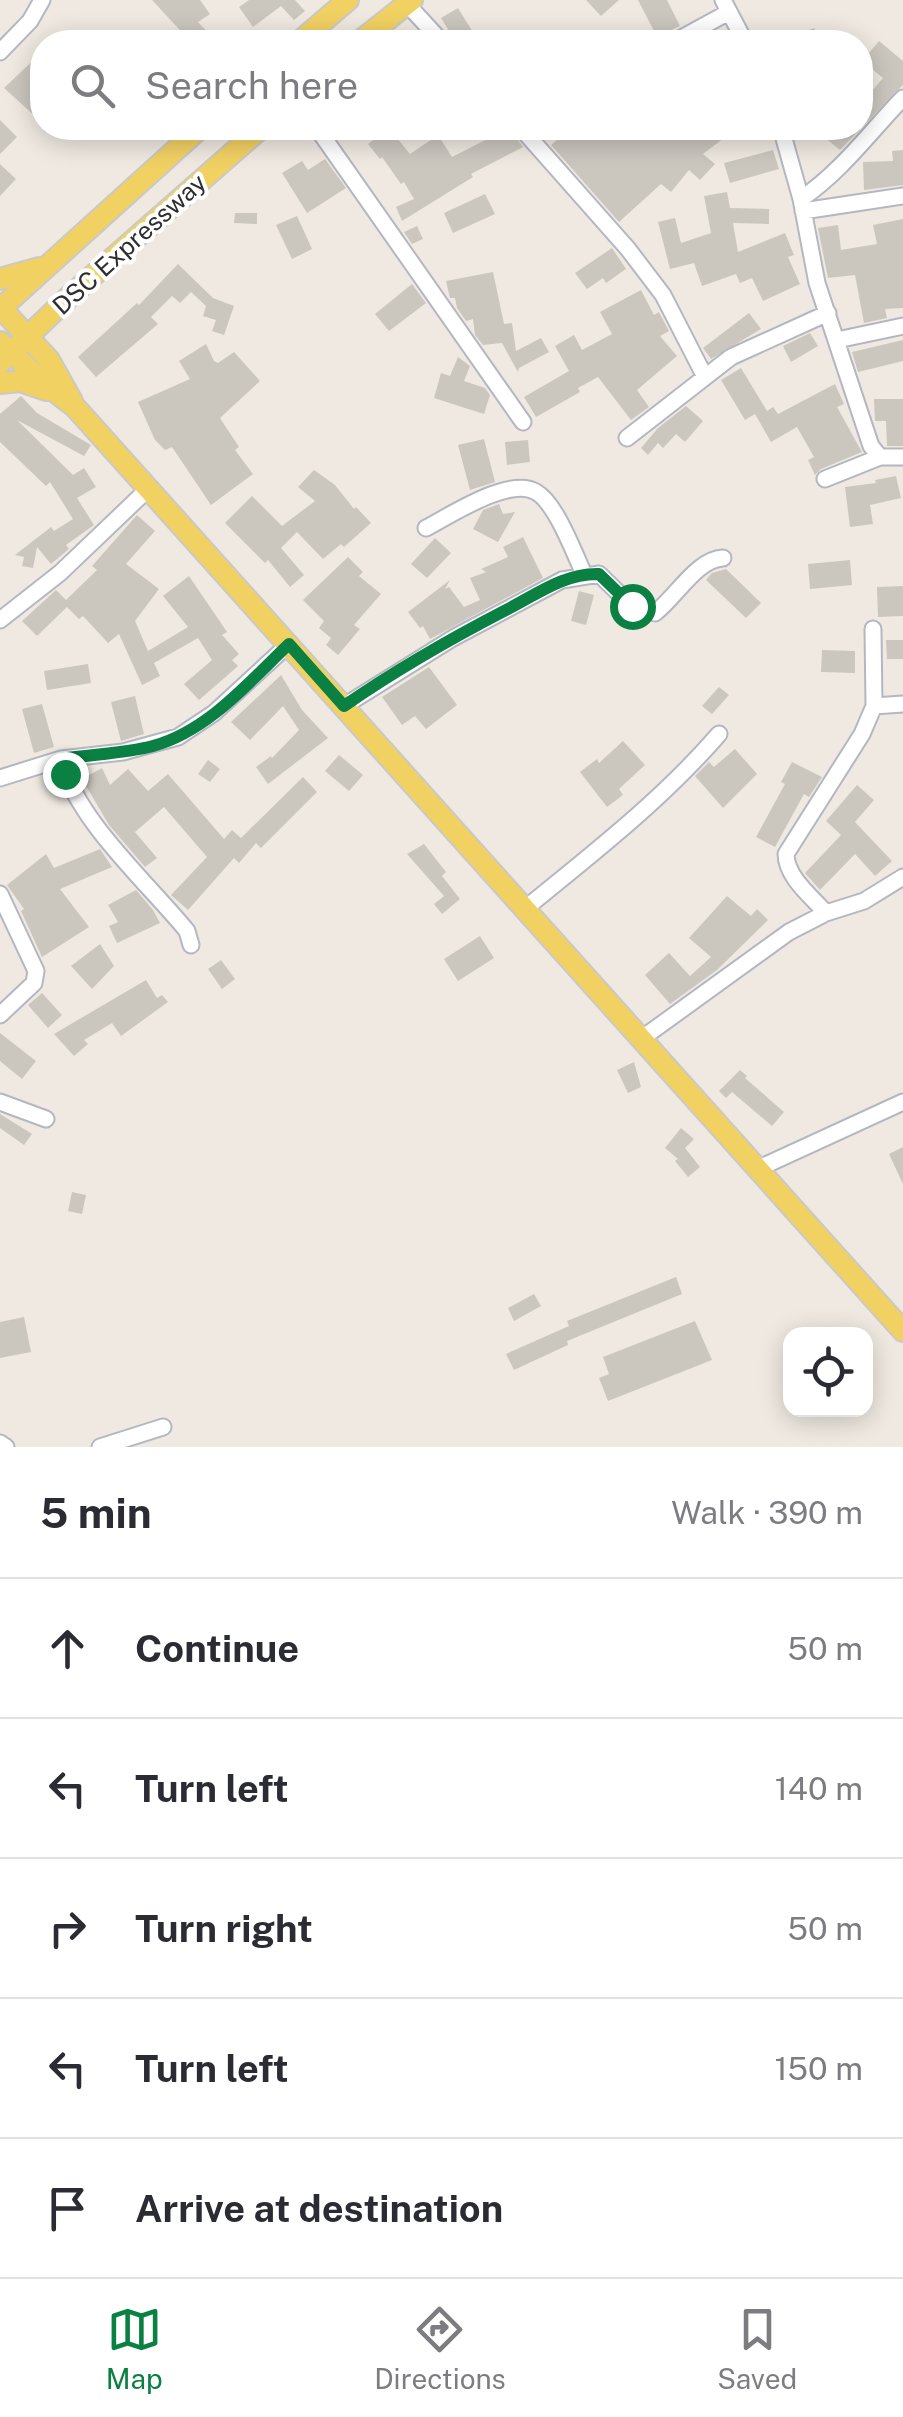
<!DOCTYPE html>
<meta charset="utf-8">
<style>
body{margin:0;font-family:"Public Sans",sans-serif;background:#f2f2f3;color:#2b2b33}
.controls{position:absolute;right:30px;bottom:30px;display:grid;overflow:hidden;border-radius:20px;box-shadow:0 5px 25px #0003}
.controls button{width:90px;height:90px;display:grid;place-items:center;padding:0;border:0;border-bottom:2px solid #e1e1e2;background:#fff;color:#2b2b33;font:50px sans-serif}
.stop{position:absolute;width:30px;height:30px;margin:-22px;border:8px solid #0b8043;border-radius:50%;background:#fff}
.stop.end{background:#0b8043;border-color:#fff;box-shadow:0 2px 10px #0008}
.list{margin:0;padding:0;list-style:none}
h2{display:flex;justify-content:space-between;align-items:center;height:130px;margin:0;padding:0 40px;font-size:42px}
h2 small{font-size:32px;font-weight:400;color:#7c7c81}
.list li{display:grid;grid-template-columns:65px 1fr auto;gap:30px;align-items:center;box-sizing:border-box;height:140px;padding:0 40px;border-top:2px solid #e1e1e2}
.list b{display:block;font-size:38px;white-space:nowrap}
.list em{font-size:32px;font-style:normal;color:#7c7c81}
.icon{flex:none;width:55px;height:55px;fill:none;stroke:currentColor;stroke-width:2;stroke-linecap:round;stroke-linejoin:round}
.map{position:relative;flex:none;width:903px;height:1447px;overflow:hidden}
.search{position:absolute;background:#fff;box-shadow:0 5px 25px #0003;left:30px;right:30px;top:30px;height:110px;display:flex;align-items:center;gap:25px;box-sizing:border-box;padding:0 35px;border-radius:40px;color:#7c7c81;font-size:38px}
.sheet{height:830px;background:#fff}
nav{display:flex;justify-content:space-around;align-items:center;box-sizing:border-box;height:140px;border-top:2px solid #e1e1e2;background:#fff;font-size:28px;color:#7c7c81}
nav a{display:grid;justify-items:center;gap:5px}
nav .on{color:#0b8043}
.map>svg:first-child{display:block}
.building{fill:#cbc7bf}
.lines{fill:none;stroke-linecap:round;stroke-linejoin:round}
.minor-casing{stroke:#b4b7c1;stroke-width:19}
.major-casing{stroke:#c9c9c9;stroke-width:24}
.minor{stroke:#fff;stroke-width:15}
.major{stroke:#f2d163;stroke-width:20}
.route{stroke:#0b8043;stroke-width:12}
.labels{text-anchor:middle;stroke-width:8;stroke-linejoin:round;paint-order:stroke}
.street-label{font-size:25px;fill:#2e2e2e;stroke:#fff}
</style>
<div class="map">
<svg width="903" height="1447" viewBox="0 0 903 1447">
<rect width="100%" height="100%" fill="#efe9e1"/>
<!-- building -->
<path class="building" d="M152,0h48l10,14 -12,8 19,20h-26z
M249,0h46l10,11 -11,9 -13,-14 -28,21 -14,-20z
M586,0h33l-18,16z
M638,0h29l13,26 -23,11z
M458,8l16,26 -18,8 -15,-24z
M814,28l6,14h-41z
M879,41l24,20v24l-63,65 -27,-22h47v-23l23,-27 -21,-17z
M42,52v58l-6,7 -32,-29z
M0,120l17,17 -17,17z
M389,128l21,26 28,-19 14,22 57,-29 14,19 -52,27 2,3 -71,44 -6,-14 18,-8 -10,-17 -3,2 -19,-27 -2,2 -12,-15z
M571,128h166l-34,26 12,10 -15,16 -11,-10 -18,22 -10,-8 -42,38 -68,-77z
M773,150l6,19 -49,14 -6,-20z
M903,150v35l-39,5 -1,-28 30,-1 -1,-10z
M325,159l21,29 -39,25 -25,-40 20,-12 6,9z
M0,164l16,15 -16,17z
M727,192l3,16 39,1v15l-36,-1 5,29 47,-19 9,22 -6,2 12,27 -37,17 -11,-23 -12,5 -4,-9 -34,12 -8,-23 -24,6 -12,-47 17,-4 6,25 30,-10 -7,-37z
M485,194l10,20 -42,19 -9,-20z
M235,213h22v11l-23,-1z
M297,216l15,33 -20,10 -16,-34z
M903,219v89l-18,1 2,9 -23,5 -9,-48 -27,3 -10,-50 20,-3 3,25 36,-6 -4,-19z
M417,226l6,13 -11,5 -8,-12z
M612,248l14,21 -20,14 -3,-5 -16,11 -12,-16z
M178,264l35,34 21,8 -10,29 -12,-4 4,-11 -13,-4 3,-10 -15,-14 -11,11 -8,-7 -21,21 7,7 -62,53 -18,-20 59,-54 2,2z
M493,272l11,52 8,-1 4,28 25,-13 8,14 -30,16 -1,4 -16,-29 -19,2 -8,-10 -2,-16 -7,2 -9,-13 -2,-10h-5l-4,-17z
M412,284l14,19 -37,28 -14,-17z
M641,290l13,25 5,-3 10,19 -9,5 17,20 -40,34 12,17 -18,13 -33,-43 -20,11 2,4 -44,25 -12,-20 45,-26 -14,-25 19,-11 8,15 30,-16 -12,-22z
M749,313l12,16 -50,30 -8,-11z
M810,333l8,13 -27,16 -8,-16z
M903,340v21l-45,11 -6,-20z
M206,344l8,17 4,2 16,-11 26,29 -40,37 19,29 -4,3 18,24 -42,31 -39,-58 -7,3 -10,-10 -17,-38 52,-23 -11,-18z
M458,357l12,9 -6,15 21,7 5,7 -6,19 -50,-16 7,-25 9,3z
M741,368l26,43 6,-4 5,7 57,-30 9,20 -7,3 25,45 -41,17 -6,6 -7,-15 6,-3 -17,-30 -26,15 -16,-28 -10,6 -24,-40z
M21,396l16,17 54,32 -7,11 -67,-36 56,55 11,-7 12,19 -19,11 17,27 -28,20 3,4 -18,15 -14,-17 -4,21 -11,-2 2,-9 -9,-2 36,-28 3,4 19,-12 -23,-37 -4,4 -46,-44v-28z
M874,399h29v47h-16l-1,-25h-11z
M686,406l17,15 -18,21 -9,-8 -13,14 -5,-5 -10,12 -7,-7 17,-20z
M484,439l11,43 -25,8 -12,-45z
M528,440l2,22 -23,3 -2,-23z
M314,470l21,15 19,24 2,-2 15,16 -27,24 -3,-3 -18,15 -26,-27 -16,16 23,27 -14,12 -22,-27 -3,3 -40,-40 27,-27 30,30 33,-25 -17,-14z
M896,476l5,22 -31,7 3,19 -23,3 -5,-40 31,-4 -1,-3z
M499,504l4,10 12,-2 -17,30 -25,-13 10,-19z
M137,515l18,16 -29,33 33,25 -24,32 13,30 40,-24 -25,-31 26,-20 38,56 -5,3 17,19 -7,6 6,6 -39,34 -15,-16 28,-24 -14,-22 -44,25 6,13 -18,9 -23,-51 -11,9 -25,-27 -4,3 -12,-12 -30,29 -15,-15 34,-31 10,10 31,-30 -5,-4z
M523,537l20,41 -113,61 -7,-13 -3,2 -12,-16 42,-32 -5,9 4,-2 15,20 16,-7 -10,-22 16,-6 -5,-3 27,-12 -5,-10z
M435,538l16,15 -24,25 -16,-14z
M348,557l15,15 -4,4 22,18 -27,31 6,4 -22,26 -12,-10 5,-7 -12,-10 5,-7 -21,-21z
M850,560l2,25 -42,4 -2,-25z
M726,569l35,34 -15,15 -40,-38 6,-7z
M903,586v30l-25,1 -1,-30z
M579,591l15,4 -8,30 -15,-4z
M886,640h17v19h-16z
M822,650l33,1v22l-34,-1z
M88,664l3,19 -44,7 -3,-19z
M429,667l28,38 -31,24 -11,-13 -13,9 -20,-28z
M281,675l21,35 26,28 -60,46 -12,-17 15,-11 1,2 27,-28 -16,-24 -33,34 -19,-18z
M719,687l10,8 -17,19 -10,-8z
M135,696l9,38 -23,7 -10,-39z
M42,704l12,43 -20,6 -12,-44z
M623,741l22,24 -26,24 4,6 -16,12 -27,-35 17,-13 2,4z
M735,749l22,25 -34,34 -28,-32 14,-14 5,5z
M339,755l24,20 -14,16 -24,-20z
M208,760l12,9 -10,13 -12,-8z
M792,762l30,15 -13,20 -5,-3 -29,53 -19,-10 29,-53 -4,-2z
M102,768l8,17 18,-16 20,22 20,-17 56,65 8,-9 9,8 62,-61 14,15 -56,56 -5,-5 -17,20 -5,-5 -46,52 -17,-15 36,-38 -43,-50 -29,25 22,26 -12,9 -36,-42 -27,-46z
M857,785l17,15 -19,22 37,39 -17,15 -20,-22 -35,36 -15,-17 36,-38 -15,-14z
M424,844l22,28 -4,4 18,23 -18,15 -8,-10 10,-8 -37,-42z
M100,849l12,18 -52,22 29,38 -47,30 -21,-46 3,-2 -17,-24 39,-31 8,14z
M136,890l17,20 7,13 -43,20 -8,-17 9,-4 -10,-17z
M727,896l24,20 6,-7 11,11 -51,50 -47,34 -25,-29 24,-22 21,23 21,-19 -22,-19z
M480,936l14,22 -36,23 -14,-22z
M100,944l14,22 -22,23 -21,-23z
M221,960l14,19 -13,10 -14,-20z
M146,980l11,18 5,-3 6,7 -47,34 -9,-13 -28,17 4,4 -14,12 -20,-22z
M42,993l20,22 -14,13 -20,-23z
M0,1033l36,28 -14,18 -22,-18z
M634,1062l7,25 -13,6 -11,-23z
M740,1070l7,6 -2,2 39,34 -12,14 -40,-34 -6,6 -7,-7z
M0,1114l32,20 -8,11 -24,-17z
M681,1128l13,11 -9,9 15,19 -12,10 -13,-16 3,-2 -13,-11z
M903,1147v37l-14,-30z
M72,1192l14,3 -4,19 -14,-3z
M676,1277l6,17 -115,47 1,4 -54,25 -8,-16 63,-28 -2,-5z
M534,1294l7,12 -27,15 -6,-13z
M24,1317l7,35 -31,6v-36z
M695,1321l17,39 -104,41 -9,-23 10,-4 -6,-17z"/>
<g class="lines">
<!-- minor casing -->
<g class="minor-casing">
<path id="minor" d="M723,0l22,42
M407,4l35,38
M674,42l55,-30
M0,52l30,-31 12,-21
M317,128l206,294
M521,128l107,121 35,46 41,80
M781,128l20,71 16,84 54,163 9,11h23
M801,199c41,-28 68,-66 102,-101
M803,211l100,-15
M837,340l66,-14
M627,438l104,-81 97,-44
M825,479l55,-22
M426,528c25,-13 84,-52 110,-36 20,11 38,61 48,82
M0,620l60,-47 88,-84
M344,706l109,-68 109,-58 37,-6 33,32 23,7c21,-16 42,-54 68,-55
M874,706l29,-2
M61,759c15,61 87,124 126,172l4,14
M0,778l61,-19 62,-7 55,-15 36,-24 75,-69
M0,894l36,77 -2,12 -34,32
M526,908c67,-55 136,-108 193,-174
M826,913c-14,-16 -40,-36 -40,-59l76,-120 12,-28 -1,-77
M641,1039l148,-107 37,-19 38,-12 39,-24
M0,1102l46,17
M757,1169l146,-67
M0,1443l6,4
M100,1447l63,-20"/>
</g>
<!-- major casing -->
<g class="major-casing">
<path id="major" d="M299,42l49,-42
M359,42l53,-42
M0,279l39,-11
M0,307l49,53 23,41
M0,309l200,-181
M0,342l45,42 30,23 828,924
M0,363l71,-68 190,-167
M0,383l20,-2 26,9"/>
</g>
<!-- minor -->
<use href="#minor" class="minor"/>
<!-- major -->
<use href="#major" class="major"/>
</g>
<g class="lines">
<!-- route -->
<path class="route" d="M65,774l-4,-15c30,-5 62,-5 92,-13 55,-15 96,-64 136,-102l55,62c52,-36 106,-67 162,-96 30,-15 58,-37 93,-36l33,32"/>
</g>
<g class="labels">
<!-- street labels -->
<g class="street-label">
<text transform="translate(129 244) rotate(-42)" y="9">DSC Expressway</text>
</g>
</g>
</svg>
<div class="controls">
<button><svg class="icon" aria-label="locate" viewBox="0 0 24 24"><circle cx="12" cy="12" r="6"/><path d="M12 2v4M12 18v4M2 12h4M18 12h4"/></svg></button>
</div>
<div class="stop" style="left:632px;top:606px"></div>
<div class="stop end" style="left:65px;top:774px"></div>
<div class="search"><svg class="icon" aria-label="search" viewBox="0 0 24 24"><circle cx="10" cy="10" r="6"/><path d="M15 15l6 6"/></svg>Search here</div>
</div>
<section class="sheet">
<h2>5 min<small>Walk · 390 m</small></h2>
<ul class="list">
<li><svg class="icon" aria-label="ahead" viewBox="0 0 24 24"><path d="M12 20V5M6 11l6-6 6 6"/></svg><div><b>Continue</b></div><em>50 m</em></li>
<li><svg class="icon" aria-label="left" viewBox="0 0 24 24"><path d="M17 20v-9H6M10 6l-5 5 5 5"/></svg><div><b>Turn left</b></div><em>140 m</em></li>
<li><svg class="icon" aria-label="right" viewBox="0 0 24 24"><path d="M7 20v-9h11M14 6l5 5-5 5"/></svg><div><b>Turn right</b></div><em>50 m</em></li>
<li><svg class="icon" aria-label="left" viewBox="0 0 24 24"><path d="M17 20v-9H6M10 6l-5 5 5 5"/></svg><div><b>Turn left</b></div><em>150 m</em></li>
<li><svg class="icon" aria-label="arrive" viewBox="0 0 24 24"><path d="M6 21V4h12l-3 4 3 4H6"/></svg><div><b>Arrive at destination</b></div></li>
</ul>
</section>
<nav>
<a class="on"><svg class="icon" aria-label="map" viewBox="0 0 24 24"><path d="M3 6l6-2 6 2 6-2v14l-6 2-6-2-6 2zM9 4v14M15 6v14"/></svg>Map</a>
<a><svg class="icon" aria-label="directions" viewBox="0 0 24 24"><path d="M12 3l9 9-9 9-9-9zM9 14v-3h6M13 9l2 2-2 2"/></svg>Directions</a>
<a><svg class="icon" aria-label="saved" viewBox="0 0 24 24"><path d="M7 4h10v16l-5-4-5 4z"/></svg>Saved</a>
</nav>
